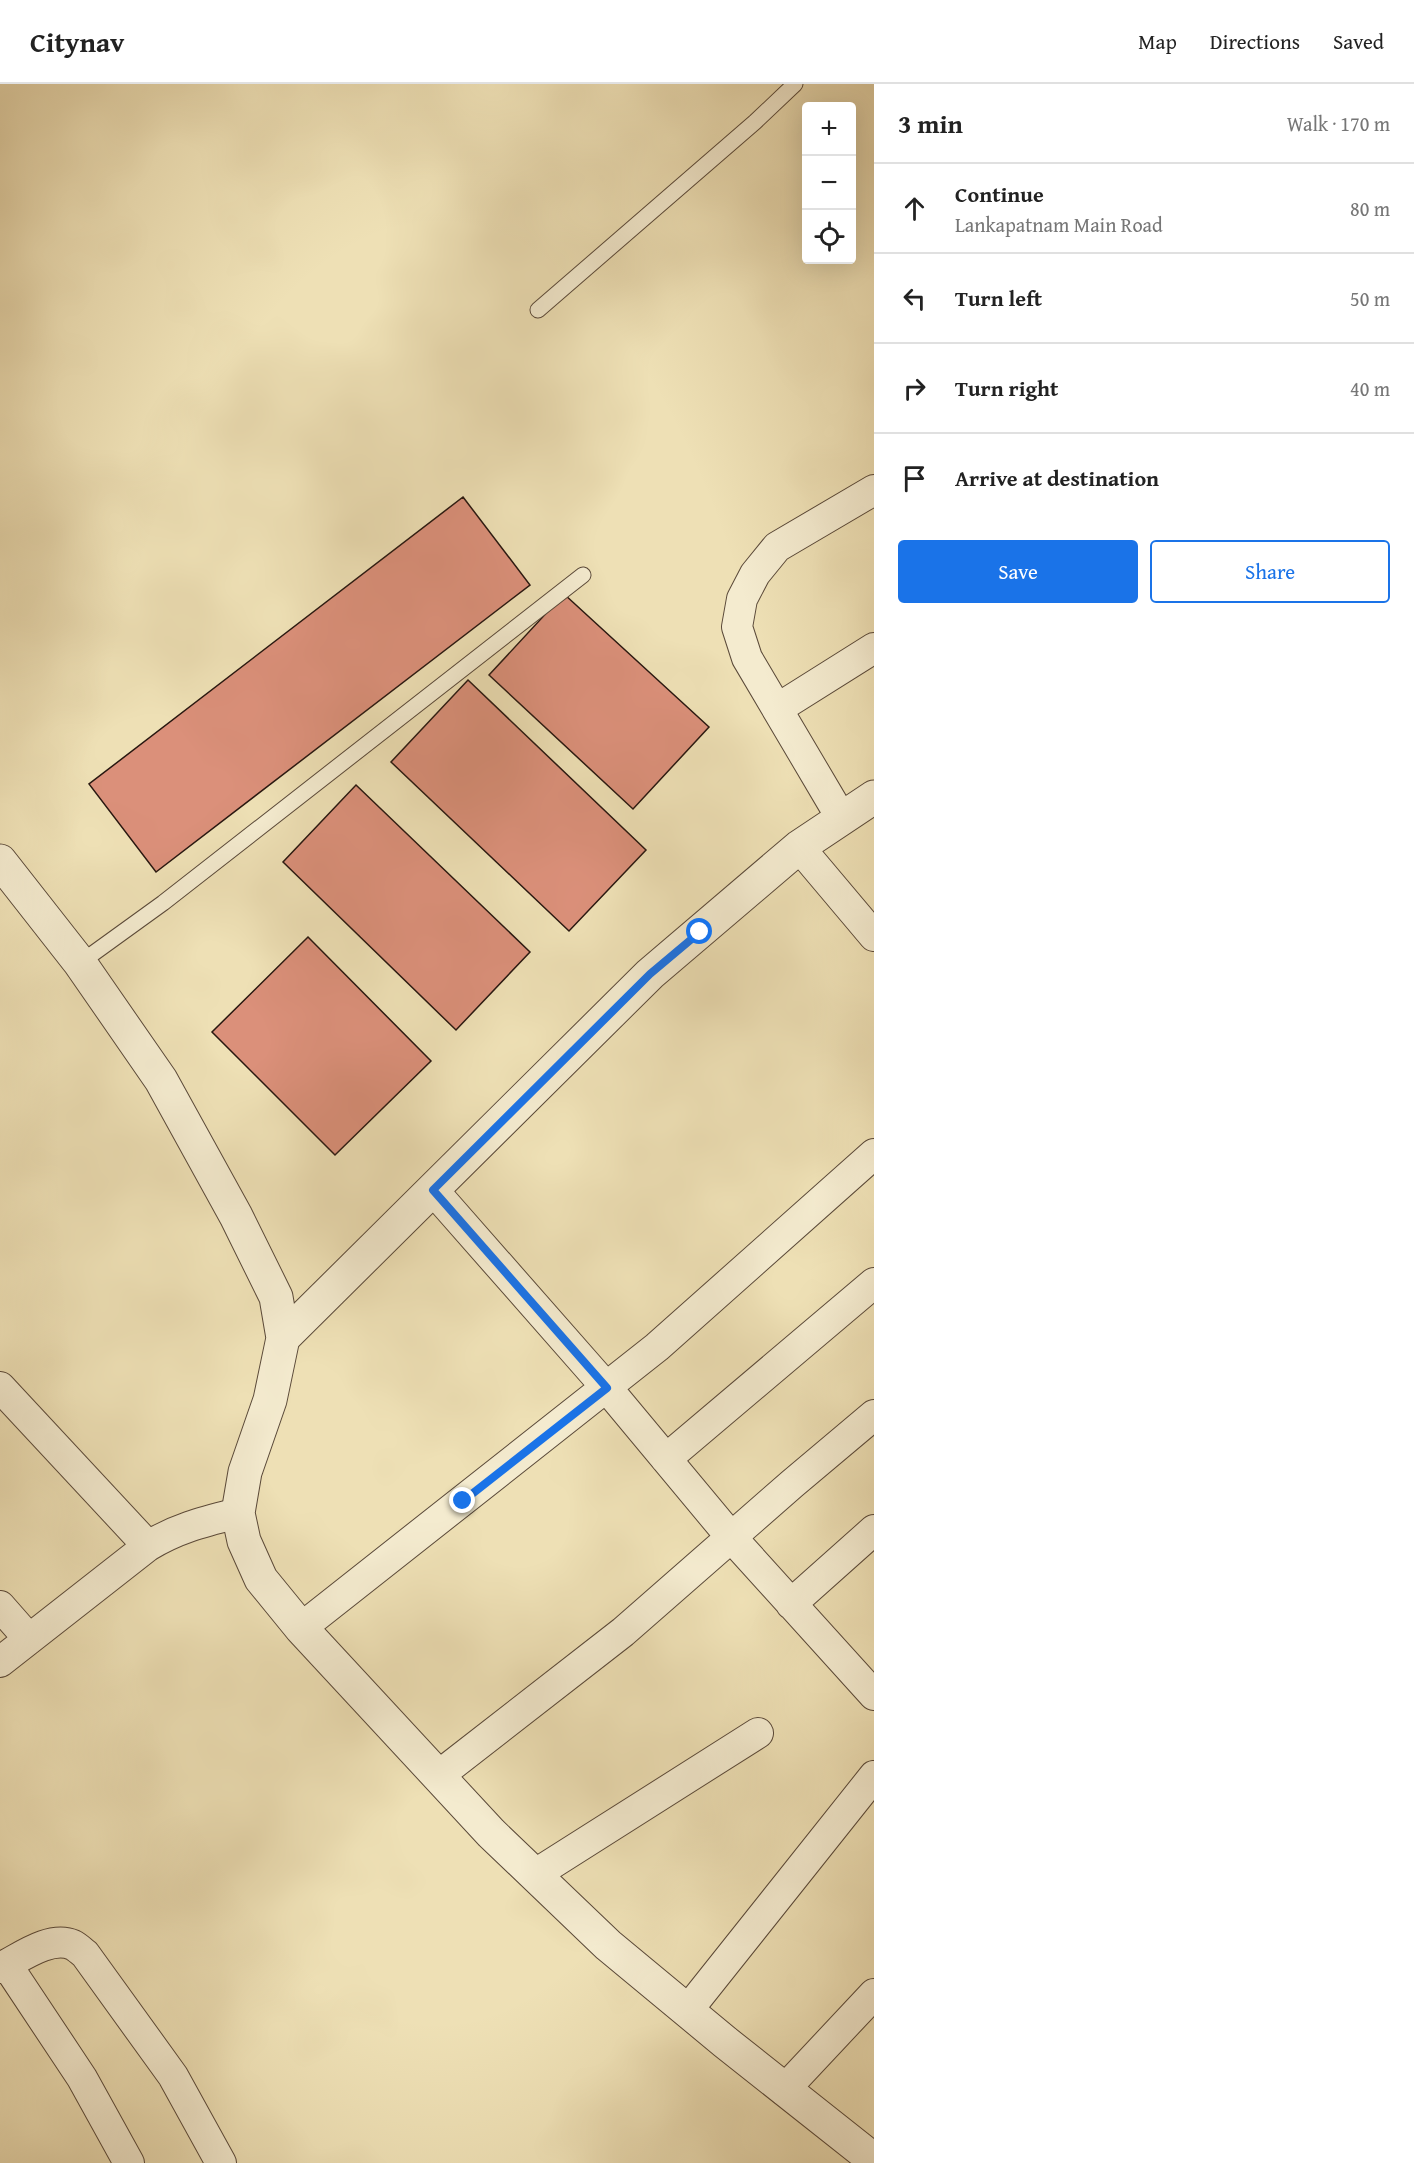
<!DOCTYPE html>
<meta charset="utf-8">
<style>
body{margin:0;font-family:"Gentium Book Plus",serif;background:#f6f6f6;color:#222}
.controls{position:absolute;right:18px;top:18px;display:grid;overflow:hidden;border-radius:6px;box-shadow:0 6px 24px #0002}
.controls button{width:54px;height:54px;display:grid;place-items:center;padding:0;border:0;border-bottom:2px solid #e0e0e0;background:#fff;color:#222;font:30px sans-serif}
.stop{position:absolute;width:18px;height:18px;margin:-14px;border:4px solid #1a73e8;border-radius:50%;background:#fff}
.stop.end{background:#1a73e8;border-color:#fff;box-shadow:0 2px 6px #0008}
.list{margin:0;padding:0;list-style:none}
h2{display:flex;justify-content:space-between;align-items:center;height:78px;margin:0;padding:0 24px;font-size:26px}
h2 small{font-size:20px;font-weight:400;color:#767676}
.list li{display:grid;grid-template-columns:39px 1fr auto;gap:18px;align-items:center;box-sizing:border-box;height:90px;padding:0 24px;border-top:2px solid #e0e0e0}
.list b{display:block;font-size:22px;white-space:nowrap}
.list p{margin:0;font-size:20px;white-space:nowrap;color:#767676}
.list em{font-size:20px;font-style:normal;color:#767676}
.actions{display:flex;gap:12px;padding:18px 24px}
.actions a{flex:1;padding:14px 0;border:2px solid #1a73e8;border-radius:6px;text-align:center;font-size:21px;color:#1a73e8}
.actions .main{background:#1a73e8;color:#fff}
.icon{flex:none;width:33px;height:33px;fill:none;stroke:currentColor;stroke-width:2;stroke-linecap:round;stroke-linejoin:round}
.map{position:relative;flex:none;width:874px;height:2079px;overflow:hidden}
header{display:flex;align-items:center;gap:36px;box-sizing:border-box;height:84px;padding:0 30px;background:#fff;border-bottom:2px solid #e0e0e0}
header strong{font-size:28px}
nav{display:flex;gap:33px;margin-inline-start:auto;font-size:21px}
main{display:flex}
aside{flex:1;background:#fff}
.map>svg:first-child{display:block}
.building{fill:#db907a;stroke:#281710;stroke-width:1.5}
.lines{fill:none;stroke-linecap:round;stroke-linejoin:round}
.service-casing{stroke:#5a4939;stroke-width:17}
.minor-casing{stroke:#5a4939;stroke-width:32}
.tertiary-casing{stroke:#5a4939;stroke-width:35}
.service{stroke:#f4ebcf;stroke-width:15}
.minor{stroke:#f4ebcf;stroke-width:30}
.tertiary{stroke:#f4ebcf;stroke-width:33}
.route{stroke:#1a73e8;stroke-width:8}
</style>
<header>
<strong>Citynav</strong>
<nav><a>Map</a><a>Directions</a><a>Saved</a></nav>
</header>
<main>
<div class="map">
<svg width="874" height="2079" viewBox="0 0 874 2079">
<rect width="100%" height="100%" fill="#eee0b5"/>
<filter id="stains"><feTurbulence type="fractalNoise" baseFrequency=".00333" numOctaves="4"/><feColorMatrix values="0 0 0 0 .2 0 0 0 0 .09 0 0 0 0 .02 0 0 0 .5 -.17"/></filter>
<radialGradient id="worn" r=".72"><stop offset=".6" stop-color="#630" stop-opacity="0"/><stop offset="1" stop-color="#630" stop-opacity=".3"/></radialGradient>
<!-- building -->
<path class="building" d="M463,413l67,88 -374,287 -67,-88z
M564,510l145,133 -76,82 -144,-134z
M468,596l178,170 -77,81 -178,-169z
M356,701l174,167 -74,78 -173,-168z
M308,853l123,124 -96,94 -123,-123z"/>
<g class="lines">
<!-- service casing -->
<g class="service-casing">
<path id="service" d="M538,226l217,-188 40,-38
M80,879l83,-60 420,-328"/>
</g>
<!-- minor casing -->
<g class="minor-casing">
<path id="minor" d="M777,625l97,-61
M842,735l-95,-161 -10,-31 5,-28 13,-25 22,-27 97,-57
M799,763l75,89
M433,1106l174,198 124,149 143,158
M0,1303l148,159
M666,1375l208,-176
M791,1520l83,-74
M0,1522l29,33
M301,1544l356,-281 217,-193
M0,1578l148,-116c30,-18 55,-24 90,-33
M438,1692l185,-144 169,-148 82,-69
M534,1791l224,-142
M7,1881l75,113 47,85
M0,1884c20,-10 50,-33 73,-23 4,2 8,6 12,9l88,122 48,87
M687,1927l187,-235
M784,2006l90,-96"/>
</g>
<!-- tertiary casing -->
<g class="tertiary-casing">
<path id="tertiary" d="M0,777l80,102 81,117 75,136 40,81 7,41 -13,62 -25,72 -7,41 6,28 17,38 40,49 190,205 117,112 117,97 149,118
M283,1254l367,-364 149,-127 75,-50"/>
</g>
<!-- service -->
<use href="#service" class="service"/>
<!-- minor -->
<use href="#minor" class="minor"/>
<!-- tertiary -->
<use href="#tertiary" class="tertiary"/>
</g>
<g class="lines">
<!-- route -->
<path class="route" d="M463,1417l144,-113 -174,-198 217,-216 50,-42"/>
</g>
<rect width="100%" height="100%" filter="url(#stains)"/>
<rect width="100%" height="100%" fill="url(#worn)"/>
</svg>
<div class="controls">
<button>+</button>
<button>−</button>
<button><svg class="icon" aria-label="locate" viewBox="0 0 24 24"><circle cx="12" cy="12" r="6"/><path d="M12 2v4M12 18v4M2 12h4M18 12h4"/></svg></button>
</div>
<div class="stop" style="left:700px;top:848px"></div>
<div class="stop end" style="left:463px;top:1417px"></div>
</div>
<aside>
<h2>3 min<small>Walk · 170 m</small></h2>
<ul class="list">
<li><svg class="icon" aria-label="ahead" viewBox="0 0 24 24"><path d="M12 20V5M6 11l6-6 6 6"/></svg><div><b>Continue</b><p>Lankapatnam Main Road</p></div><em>80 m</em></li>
<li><svg class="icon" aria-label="left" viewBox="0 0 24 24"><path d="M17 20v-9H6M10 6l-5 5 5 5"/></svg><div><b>Turn left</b></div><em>50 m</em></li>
<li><svg class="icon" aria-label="right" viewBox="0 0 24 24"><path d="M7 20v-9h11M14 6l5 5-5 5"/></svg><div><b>Turn right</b></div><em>40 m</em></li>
<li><svg class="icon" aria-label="arrive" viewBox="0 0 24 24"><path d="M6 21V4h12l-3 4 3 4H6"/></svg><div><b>Arrive at destination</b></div></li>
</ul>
<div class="actions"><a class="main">Save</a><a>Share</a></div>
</aside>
</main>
